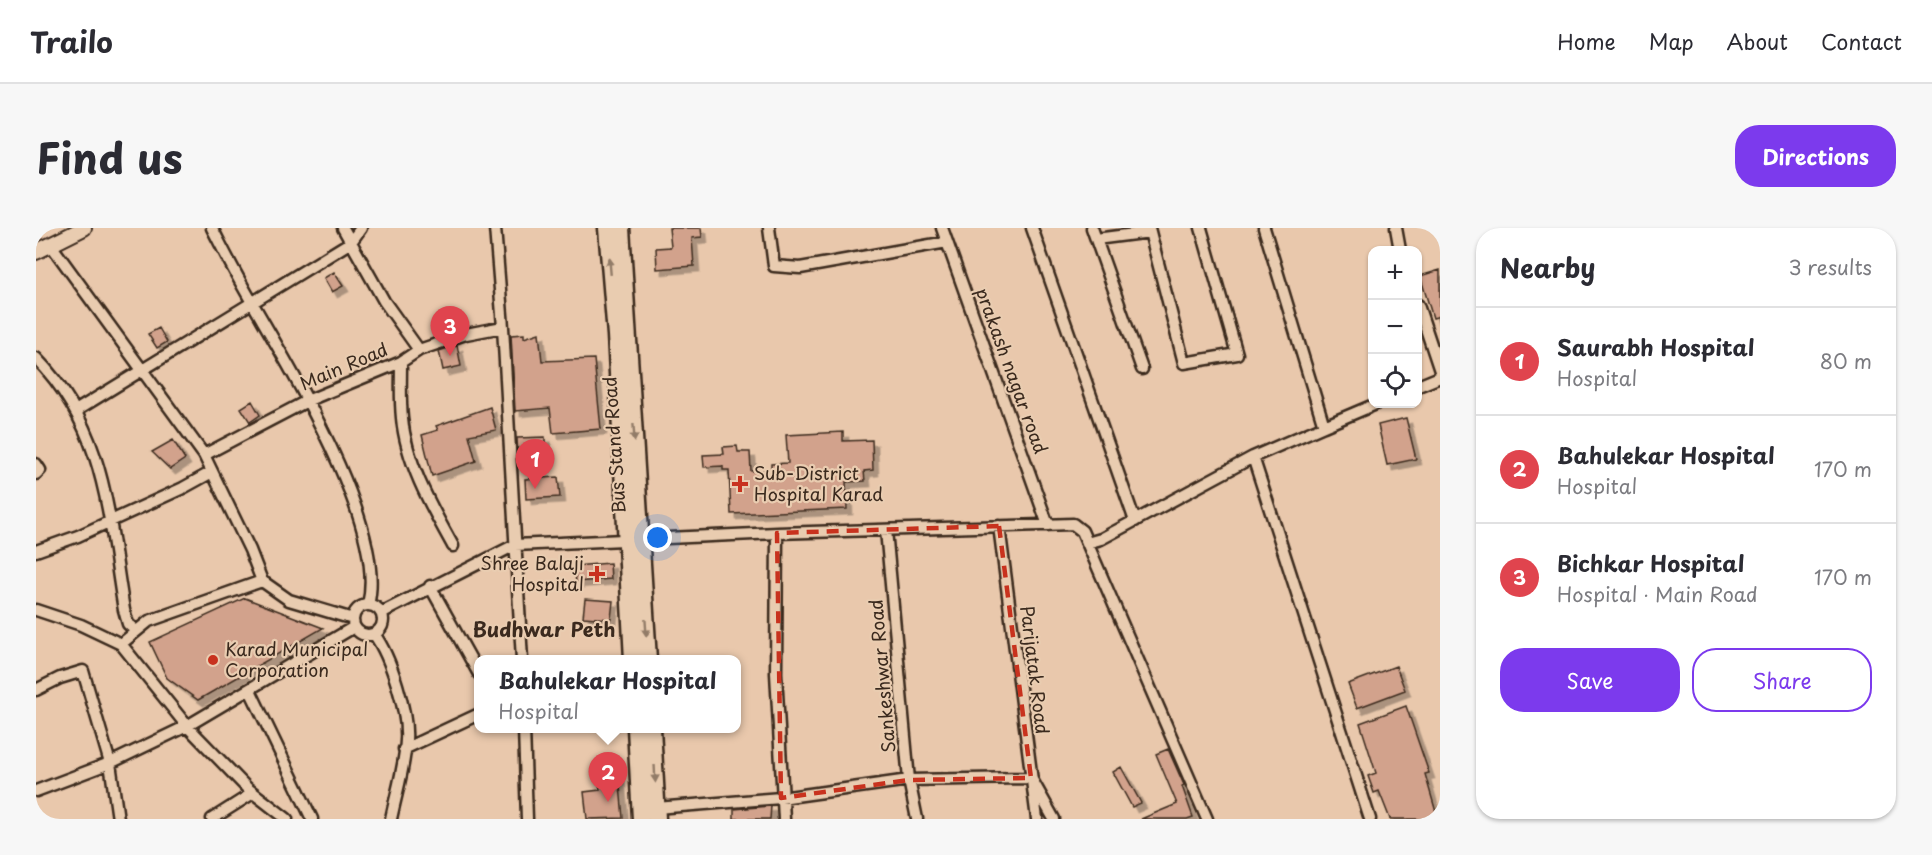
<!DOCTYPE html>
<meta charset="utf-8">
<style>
body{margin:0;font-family:"Playpen Sans",sans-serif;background:#f7f7f7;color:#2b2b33}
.controls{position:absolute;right:18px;top:18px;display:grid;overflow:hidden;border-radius:12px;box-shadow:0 2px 4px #0004}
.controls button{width:54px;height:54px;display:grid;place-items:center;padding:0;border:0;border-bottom:2px solid #e1e1e2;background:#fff;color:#2b2b33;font:30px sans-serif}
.you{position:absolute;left:622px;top:310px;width:21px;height:21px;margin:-15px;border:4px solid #fff;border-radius:50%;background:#1a73e8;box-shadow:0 0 0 9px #1a73e833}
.badge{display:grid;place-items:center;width:39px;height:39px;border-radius:50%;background:#7c3aed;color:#fff;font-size:20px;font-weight:700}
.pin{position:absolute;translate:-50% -50px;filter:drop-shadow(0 2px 3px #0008)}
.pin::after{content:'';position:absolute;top:32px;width:21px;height:18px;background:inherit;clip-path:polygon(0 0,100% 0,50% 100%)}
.popup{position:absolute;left:438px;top:427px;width:267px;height:78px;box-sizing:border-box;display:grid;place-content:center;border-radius:12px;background:#fff;filter:drop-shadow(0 2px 4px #0005);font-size:20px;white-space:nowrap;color:#7c7c81}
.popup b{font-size:22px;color:#2b2b33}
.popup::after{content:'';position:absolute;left:50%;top:100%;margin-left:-12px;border:12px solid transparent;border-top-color:#fff}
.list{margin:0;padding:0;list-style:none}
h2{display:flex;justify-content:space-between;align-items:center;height:78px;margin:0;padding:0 24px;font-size:26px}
h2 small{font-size:20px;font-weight:400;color:#7c7c81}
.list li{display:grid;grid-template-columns:39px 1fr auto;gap:18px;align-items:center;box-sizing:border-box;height:108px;padding:0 24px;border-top:2px solid #e1e1e2}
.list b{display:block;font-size:22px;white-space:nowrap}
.list p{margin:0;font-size:20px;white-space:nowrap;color:#7c7c81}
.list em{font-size:20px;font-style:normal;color:#7c7c81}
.actions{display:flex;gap:12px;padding:18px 24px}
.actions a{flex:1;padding:14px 0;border:2px solid #7c3aed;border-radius:24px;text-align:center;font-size:21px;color:#7c3aed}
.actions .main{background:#7c3aed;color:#fff}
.icon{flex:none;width:33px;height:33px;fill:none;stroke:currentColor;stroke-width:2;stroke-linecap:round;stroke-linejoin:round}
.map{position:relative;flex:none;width:1404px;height:591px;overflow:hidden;border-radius:24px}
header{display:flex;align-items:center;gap:36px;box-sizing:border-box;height:84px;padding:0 30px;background:#fff;border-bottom:2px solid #e1e1e2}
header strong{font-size:28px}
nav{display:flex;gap:33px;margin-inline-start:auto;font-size:21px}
.intro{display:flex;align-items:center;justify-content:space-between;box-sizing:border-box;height:144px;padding:0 36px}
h1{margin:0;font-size:42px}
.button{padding:15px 27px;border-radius:24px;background:#7c3aed;color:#fff;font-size:21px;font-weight:700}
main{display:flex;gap:36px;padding:0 36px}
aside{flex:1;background:#fff;border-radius:24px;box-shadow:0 2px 4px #0004}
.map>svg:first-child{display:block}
.building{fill:#d2a28c;stroke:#3b2a1e;stroke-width:1.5;filter:url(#shadow)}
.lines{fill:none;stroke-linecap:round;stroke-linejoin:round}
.minor-casing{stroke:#3b2a1e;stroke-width:15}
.major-casing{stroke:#3b2a1e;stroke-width:18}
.highway-casing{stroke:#3b2a1e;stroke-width:21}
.minor{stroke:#e9ccb0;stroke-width:10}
.major{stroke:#e9ccb0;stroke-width:14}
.highway{stroke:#e9ccb0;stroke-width:16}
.oneway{fill:#927b67}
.marked{fill:none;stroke:#c8321e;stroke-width:4.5;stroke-dasharray:12 8;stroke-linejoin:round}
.poi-dot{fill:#c8321e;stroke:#e9ccb0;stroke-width:2}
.labels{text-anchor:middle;stroke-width:4.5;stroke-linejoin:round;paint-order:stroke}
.street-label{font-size:18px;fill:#3b2a1e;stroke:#e9ccb0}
.poi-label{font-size:18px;fill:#3b2a1e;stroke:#e9ccb0;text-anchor:start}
.neighbourhood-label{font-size:20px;font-weight:bold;fill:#3b2a1e;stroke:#e9ccb0}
</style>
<header>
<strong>Trailo</strong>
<nav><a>Home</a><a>Map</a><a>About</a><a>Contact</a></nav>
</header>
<div class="intro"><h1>Find us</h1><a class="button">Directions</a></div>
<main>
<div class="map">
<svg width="1404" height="591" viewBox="0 0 1404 591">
<defs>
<filter id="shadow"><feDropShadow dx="5.5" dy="5.5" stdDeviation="0" flood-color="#0004"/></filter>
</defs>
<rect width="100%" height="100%" fill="#e9c8ac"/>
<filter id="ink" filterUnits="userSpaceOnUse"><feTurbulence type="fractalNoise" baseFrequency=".0167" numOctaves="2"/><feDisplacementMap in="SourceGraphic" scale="12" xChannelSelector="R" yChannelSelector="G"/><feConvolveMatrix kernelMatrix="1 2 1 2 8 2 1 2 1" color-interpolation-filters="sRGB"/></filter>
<g filter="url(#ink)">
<!-- building -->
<path class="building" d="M633,0h32l1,9 -10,1 2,28 -37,3 -1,-21 15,-1z
M1404,42v46l-7,2 -13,-42z
M298,44l9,14 -11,6 -8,-14z
M123,100l8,14 -10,6 -9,-14z
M503,105l3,28 52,-2 7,70 -48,4 -3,-25 -35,3 -4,-76 13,-1v4z
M421,117l4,21 -18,4 -4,-19z
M216,173l8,14 -10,7 -9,-14z
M454,179l6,23 -27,5 7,26 -44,15 -10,-41 16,-5 -2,-4z
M1370,190l10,41 -29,6 -9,-40z
M807,204v9l29,-1 1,30 -9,1 1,10 -19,1 1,27 -116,5 -2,-44h-6v-4l-19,1 -1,-12 21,-1 -1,-7 14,-1 1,6h12l1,19 20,-1v-6l17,-1 -2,-28z
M509,209v20l-27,1 -1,-20z
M137,212l12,19 -15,10 -18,-17z
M522,249l2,20 -34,2 -1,-20z
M574,335l1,16 -35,3 -2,-16z
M209,370l78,30 -125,72 -31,-22 -17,-36z
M549,371l28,2 -2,18 -28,-2z
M1360,438l9,24 -48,18 -9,-24z
M1370,478l23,67 -4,1 13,45h-48l-11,-28 -5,2 -6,-17 8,-3 -16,-50z
M1132,521l16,36 -2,1 11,31 -6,2h-46l36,-15 -21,-50z
M582,536l5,54 -36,1 -3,-27 16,-2 -3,-24z
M1085,539l20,36 -9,4 -19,-35z
M735,578l-1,13h-36v-10z"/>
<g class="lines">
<!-- minor casing -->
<g class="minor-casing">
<path id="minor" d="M176,0c13,25 26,51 41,76 39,68 135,224 115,301
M307,0l41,73 35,49
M459,0l8,99 19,333
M733,0l5,38 26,2 147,-26
M906,0l106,297
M996,0l103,293
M1056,0l50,141
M1113,0l35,135 53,-9 -36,-126
M1228,0l60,198 -71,31 117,362
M1360,0l4,22
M1060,11l54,-7
M15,17l153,210 46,95 12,31 27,19 64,19
M1382,77l22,66
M0,130c71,73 72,158 88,252l4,14 7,6
M365,134c0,18 -1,37 1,56 4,45 30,90 51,128
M1382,158l22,-9
M41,182l274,-168 10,-14
M1288,198l52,-22
M168,227l105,-55 92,-38 18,-12 47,-16 37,-7
M0,236l4,6 -4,4
M963,298l38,293
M850,302l23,250 8,39
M741,305l-1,140 8,146
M1051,315l14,-4 152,-82
M0,323l42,-15 105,-48 29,-16
M226,353l-113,40 -28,23 66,82 60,62 40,31
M394,358l49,88
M317 392a15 15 0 1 1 30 0a15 15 0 1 1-30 0Z
M0,382l45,15 40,19
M345,385l134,-68 262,-12 296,-9 9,7 125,288
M338,406c17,23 34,78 32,106 -1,26 -10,54 -15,79
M0,462l24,-12 23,-7 27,92 8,56
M214,462l62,129
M488,500l3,91
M368,521l75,-35
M0,563l74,-28 77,-37 167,-99
M620,580l125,-10 128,-18 122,-2 23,41
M176,591l41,-26"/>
</g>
<!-- major casing -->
<g class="major-casing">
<path id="major" d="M0,24l48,-24"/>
</g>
<!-- highway casing -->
<g class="highway-casing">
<path id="highway" d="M571,0l9,107 17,325
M585,0l27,432
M600,500l5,91
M616,500l5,91"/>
</g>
<!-- minor -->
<use href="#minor" class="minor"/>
<!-- major -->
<use href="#major" class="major"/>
<!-- highway -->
<use href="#highway" class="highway"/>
</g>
<!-- one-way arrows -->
<defs><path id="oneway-solid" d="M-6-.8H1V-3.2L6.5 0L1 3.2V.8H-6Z" transform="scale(1.5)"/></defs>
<g class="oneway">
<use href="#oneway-solid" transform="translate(574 38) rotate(-95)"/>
<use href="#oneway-solid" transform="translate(598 205) rotate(86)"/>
<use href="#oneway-solid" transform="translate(610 400) rotate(86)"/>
<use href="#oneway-solid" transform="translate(619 546) rotate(87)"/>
</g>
</g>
<!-- marked area -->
<path class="marked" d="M963,298l32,252 -122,2 -128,18 -4,-265z"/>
<!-- markers -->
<g class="poi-dot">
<path d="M701 247h6v6h6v6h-6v6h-6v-6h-6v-6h6z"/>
<path d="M558 337h6v6h6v6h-6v6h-6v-6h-6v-6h6z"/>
<circle cx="177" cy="432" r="6"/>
</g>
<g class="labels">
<!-- street labels -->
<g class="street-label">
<text transform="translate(308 139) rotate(-23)" y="6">Main Road</text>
<text transform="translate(975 143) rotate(70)" y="6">prakash nagar road</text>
<text transform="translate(579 217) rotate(-94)" y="6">Bus Stand Road</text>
<text transform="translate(998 442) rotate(83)" y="6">Parijatak Road</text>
<text transform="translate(847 448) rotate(-95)" y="6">Sankeshwar Road</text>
</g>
<!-- poi labels -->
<g class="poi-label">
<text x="718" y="252">Sub-District<tspan x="718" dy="21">Hospital Karad</tspan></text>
<text x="548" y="342" text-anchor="end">Shree Balaji<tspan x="548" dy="21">Hospital</tspan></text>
<text x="189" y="428">Karad Municipal<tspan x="189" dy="21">Corporation</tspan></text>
</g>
<!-- neighbourhood labels -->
<g class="neighbourhood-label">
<text x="508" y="409">Budhwar Peth</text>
</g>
</g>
</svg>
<div class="controls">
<button>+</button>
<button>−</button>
<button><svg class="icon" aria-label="locate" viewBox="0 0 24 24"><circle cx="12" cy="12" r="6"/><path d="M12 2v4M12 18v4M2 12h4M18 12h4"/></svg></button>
</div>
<div class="you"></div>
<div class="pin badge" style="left:499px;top:261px;background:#e0444e">1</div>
<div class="pin badge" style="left:572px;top:574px;background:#e0444e">2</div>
<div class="popup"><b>Bahulekar Hospital</b>Hospital</div>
<div class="pin badge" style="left:414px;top:128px;background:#e0444e">3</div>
</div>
<aside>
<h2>Nearby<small>3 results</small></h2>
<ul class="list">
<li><span class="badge" style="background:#e0444e">1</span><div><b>Saurabh Hospital</b><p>Hospital</p></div><em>80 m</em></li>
<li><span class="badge" style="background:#e0444e">2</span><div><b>Bahulekar Hospital</b><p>Hospital</p></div><em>170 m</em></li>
<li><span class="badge" style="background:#e0444e">3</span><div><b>Bichkar Hospital</b><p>Hospital · Main Road</p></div><em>170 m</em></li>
</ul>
<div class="actions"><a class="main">Save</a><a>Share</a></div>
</aside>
</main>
